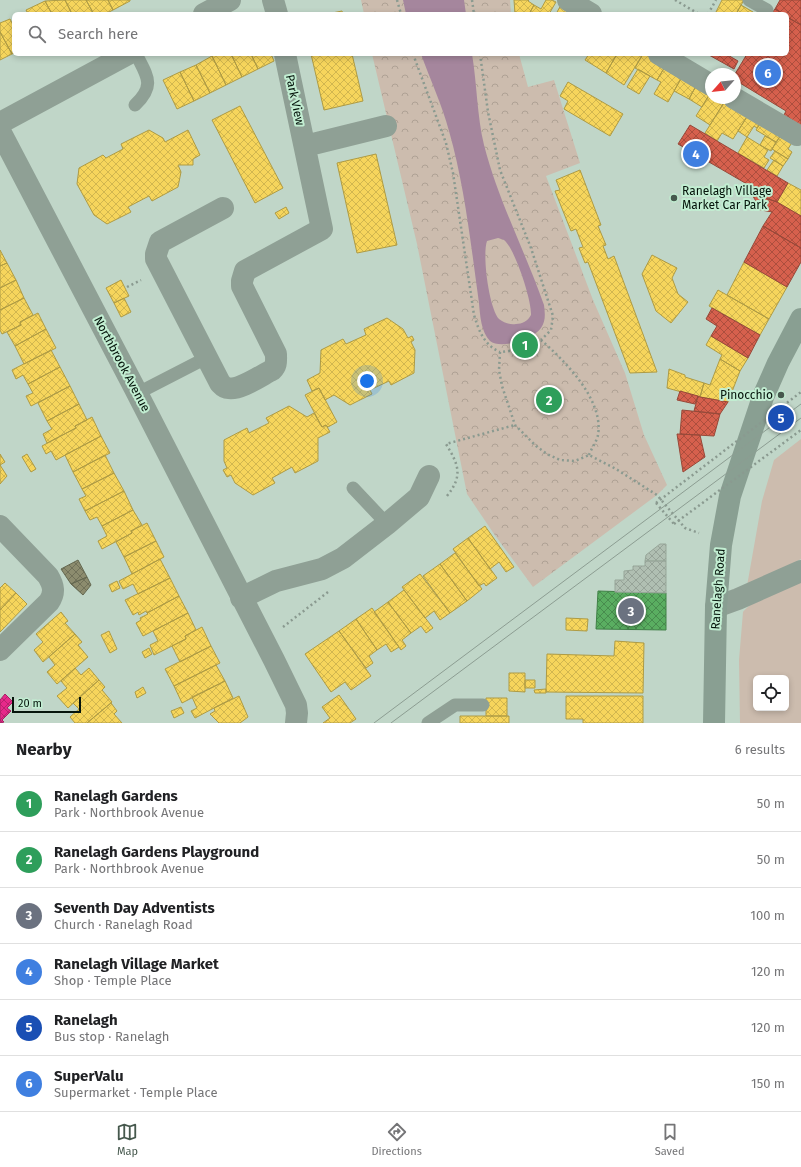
<!DOCTYPE html>
<meta charset="utf-8">
<style>
body{margin:0;font-family:"Fira Sans",sans-serif;background:#f2f2f2;color:#202124}
.controls{position:absolute;right:12px;bottom:12px;display:grid;overflow:hidden;border-radius:6px;box-shadow:0 2px 6px #0003}
.controls button{width:36px;height:36px;display:grid;place-items:center;padding:0;border:0;border-bottom:1px solid #e0e0e0;background:#fff;color:#202124;font:20px sans-serif}
.compass{position:absolute;left:705px;top:68px;width:36px;height:36px;border-radius:50%;background:#fff;box-shadow:0 2px 6px #0003;rotate:243deg}
.scale{position:absolute;left:12px;bottom:10px;width:69px;box-sizing:border-box;padding-left:4px;border:2px solid #05140b;border-top:0;font-size:11px;line-height:14px;white-space:nowrap;color:#05140b;-webkit-text-stroke:3px #c2eed2;paint-order:stroke}
.you{position:absolute;left:367px;top:381px;width:14px;height:14px;margin:-10px;border:3px solid #fff;border-radius:50%;background:#1a73e8;box-shadow:0 0 0 6px #1a73e833}
.badge{display:grid;place-items:center;width:26px;height:26px;border-radius:50%;background:#46584d;color:#fff;font-size:13px;font-weight:700}
.pin{position:absolute;translate:-50% -50%;border:2px solid #fff;box-shadow:0 1px 4px #0006}
.list{margin:0;padding:0;list-style:none}
h2{display:flex;justify-content:space-between;align-items:center;height:52px;margin:0;padding:0 16px;font-size:17px}
h2 small{font-size:13px;font-weight:400;color:#757577}
.list li{display:grid;grid-template-columns:26px 1fr auto;gap:12px;align-items:center;box-sizing:border-box;height:56px;padding:0 16px;border-top:1px solid #e0e0e0}
.list b{display:block;font-size:15px;white-space:nowrap}
.list p{margin:0;font-size:13px;white-space:nowrap;color:#757577}
.list em{font-size:13px;font-style:normal;color:#757577}
.icon{flex:none;width:22px;height:22px;fill:none;stroke:currentColor;stroke-width:2;stroke-linecap:round;stroke-linejoin:round}
.map{position:relative;flex:none;width:801px;height:723px;overflow:hidden}
.search{position:absolute;background:#fff;box-shadow:0 2px 6px #0003;left:12px;right:12px;top:12px;height:44px;display:flex;align-items:center;gap:10px;box-sizing:border-box;padding:0 14px;border-radius:6px;color:#757577;font-size:15px}
.sheet{height:388px;background:#fff}
nav{display:flex;justify-content:space-around;align-items:center;box-sizing:border-box;height:56px;border-top:1px solid #e0e0e0;background:#fff;font-size:11px;color:#757577}
nav a{display:grid;justify-items:center;gap:2px}
nav .on{color:#46584d}
.map>svg:first-child{display:block}
.grass{fill:#ccbcae;fill-rule:evenodd}
.park{fill:url(#park-crowns)}
.water{fill:#a5869d;fill-rule:evenodd}
.homes{fill:url(#homes-cross-hatch);stroke:#ae9b44}
.shops{fill:url(#shops-cross-hatch);stroke:#974939}
.health{fill:url(#health-cross-hatch);stroke:#a32364}
.public{fill:url(#public-cross-hatch);stroke:#408047}
.industry{fill:url(#industry-cross-hatch);stroke:#646850}
.building{fill:url(#building-cross-hatch);stroke:#97a699}
.lines{fill:none;stroke-linecap:round;stroke-linejoin:round}
.path{stroke:#8a9a90;stroke-width:2.5;stroke-dasharray:2 3;stroke-linecap:butt}
.lane{stroke:#8fa095;stroke-width:13}
.street{stroke:#8fa095;stroke-width:22}
.secondary{stroke:#899f92;stroke-width:22}
.tram{stroke:#8c9d92;stroke-width:1}
.path-bridge{stroke:#8a9a90;stroke-width:2.5;stroke-dasharray:2 3;stroke-linecap:butt}
.poi-dot{fill:#46584d;stroke:#c2eed2;stroke-width:1.5}
.labels{text-anchor:middle;stroke-width:4;stroke-linejoin:round;paint-order:stroke}
.street-label{font-size:12px;fill:#05140b;stroke:#c2eed2}
.poi-label{font-size:12px;fill:#05140b;stroke:#c2eed2;text-anchor:start}
</style>
<div class="map">
<svg width="801" height="723" viewBox="0 0 801 723">
<defs>
<pattern id="park-crowns" width="20" height="18" patternUnits="userSpaceOnUse"><rect width="20" height="18" fill="#ccbcae"/><path d="M2 6a3 3 0 1 1 6 0M12 15a3 3 0 1 1 6 0" fill="none" stroke="#aea194"/></pattern>
<pattern id="homes-cross-hatch" width="8" height="8" patternUnits="userSpaceOnUse"><rect width="8" height="8" fill="#f6d55c"/><path d="M0 0l8 8M0 8l8-8" fill="none" stroke="#d1b64f"/></pattern>
<pattern id="shops-cross-hatch" width="8" height="8" patternUnits="userSpaceOnUse"><rect width="8" height="8" fill="#d6604d"/><path d="M0 0l8 8M0 8l8-8" fill="none" stroke="#ac4e3e"/></pattern>
<pattern id="health-cross-hatch" width="8" height="8" patternUnits="userSpaceOnUse"><rect width="8" height="8" fill="#e7298a"/><path d="M0 0l8 8M0 8l8-8" fill="none" stroke="#b9226f"/></pattern>
<pattern id="public-cross-hatch" width="8" height="8" patternUnits="userSpaceOnUse"><rect width="8" height="8" fill="#5aae61"/><path d="M0 0l8 8M0 8l8-8" fill="none" stroke="#488c4e"/></pattern>
<pattern id="industry-cross-hatch" width="8" height="8" patternUnits="userSpaceOnUse"><rect width="8" height="8" fill="#8c8c6e"/><path d="M0 0l8 8M0 8l8-8" fill="none" stroke="#707159"/></pattern>
<pattern id="building-cross-hatch" width="8" height="8" patternUnits="userSpaceOnUse"><rect width="8" height="8" fill="#b0bfb2"/><path d="M0 0l8 8M0 8l8-8" fill="none" stroke="#96a398"/></pattern>
</defs>
<rect width="100%" height="100%" fill="#c0d6c8"/>
<!-- grass -->
<path class="grass" d="M801,439v120l-39,21 -15,6 15,-85 12,-41z
M801,579v144h-61l-1,-63 4,-48c10,-13 42,-25 58,-33zM756,678h30v30h-30z"/>
<!-- park -->
<path class="park" d="M361,0h149l1,14h-147z
M372,54h147l9,33 26,-7 26,83 -34,13 47,124 32,73 19,62 23,50 -10,10 -124,92 -39,-53 -27,-40 -50,-250z"/>
<!-- water -->
<path class="water" d="M403,0h61l2,14h-60z
M421,54h51c5,30 5,62 12,91 14,55 41,106 60,160 1,8 2,16 -3,23 -8,11 -40,22 -51,13 -9,-9 -10,-26 -11,-38 -8,-57 -14,-116 -30,-172 -7,-26 -19,-52 -28,-77zM498,238c3,1 6,1 8,4 10,11 26,59 25,73 -3,6 -9,9 -15,9 -6,1 -12,-1 -17,-5 -10,-11 -17,-64 -12,-78z"/>
<!-- homes -->
<path class="homes" d="M65,0l7,14h-20l-7,-13z
M65,0h21l7,13 -21,1z
M86,0h22l5,10 -8,4h-11z
M108,0h22v1l-17,9z
M514,0h15l-1,1 6,4 -5,9h-14z
M546,0h6l4,2 -7,12h-20l5,-9 7,4z
M722,0h22l-8,14h-21z
M45,1l7,13h-24l-2,-4z
M562,3l18,11h-24z
M741,5l12,7 -1,2h-16z
M342,11l1,3h-16z
M10,19l4,8v26l-2,1 -12,-22v-9z
M0,32l12,22 -12,6z
M217,54h14l11,23 -16,8 -14,-29z
M231,54h20l7,15 -16,8z
M251,54h20l3,7 -16,8z
M311,54h41l11,47 -39,9z
M589,54h28l-11,19 -21,-13z
M617,54h26l-19,31 -18,-12z
M643,54h4l19,11 -9,15 -22,-12z
M212,56l14,29 -16,8 -14,-28z
M196,65l14,28 -16,8 -14,-29z
M666,65l17,10 -15,27 -14,-8 7,-12 -4,-2z
M638,69l12,7 -11,18 -12,-7z
M180,72l14,29 -17,8 -14,-29z
M683,75l14,9 -8,15 -15,-8z
M568,82l55,32 -13,22 -46,-27 4,-8 -8,-5z
M697,84l14,8 -9,15 -13,-8z
M711,92v6h10l4,3 -15,24 -14,-9z
M725,101l23,14 -15,24 -11,-6 -5,8 -12,-8z
M240,106l43,82 -28,15 -43,-83z
M750,112l13,7 -6,9 -3,-2 -7,11 -9,-6z
M763,119l20,13 -7,10 -20,-12z
M149,130l14,8 2,4 23,-12 12,25 -7,4v6h-15l3,7 -3,15 -26,14 -3,-5 -21,11 3,5 -24,12 -13,-9 -17,-31 2,-16 24,-13 3,3 17,-9 -2,-5z
M783,132l11,7 -6,10 4,3 -4,7 -16,-10z
M765,136l11,6 -5,9 -11,-6z
M747,137l21,13 -4,7 5,3 -5,8 -26,-15z
M775,151l13,8 -5,7 -13,-8z
M376,154l21,91 -40,8 -20,-90z
M774,160l9,6 -6,10 -10,-6z
M580,170l21,55 -3,1 8,19 -3,1 5,13 6,-3 43,116 -27,1 -42,-111 -3,1 -6,-15 4,-1 -7,-18 -5,2 -16,-40 5,-1 -4,-10z
M788,183l13,7v26l-24,-14z
M286,207l3,6 -10,6 -4,-6z
M0,250l7,13 -7,3z
M652,255l25,13 -5,10 6,16 10,8 -17,21 -15,-12 -14,-37z
M744,262l43,25 -18,32 -42,-24z
M7,263l9,17 -16,8v-22z
M16,280l8,18 -24,12v-22z
M121,280l8,16 -15,7 -8,-15z
M718,290l51,29 -9,16 -51,-29z
M24,298l9,17 -13,7 1,3 -19,9 -2,-4v-20z
M124,298l7,14 -10,5 -7,-14z
M38,313l8,16 -31,17 -8,-14 14,-7 -1,-3z
M387,318l16,11 5,9 4,-2 2,4 -3,2 4,8 -1,23 -23,12 -2,-4 -19,9 2,4 -22,11 -16,-10 -9,5 -6,-12 -7,3 -5,-11 13,-7 1,-23 22,-11 3,5 20,-9 -2,-6z
M46,329l10,19 -32,16 -9,-18z
M711,336l37,22 -8,13 -20,-12 2,-4 -16,-10z
M51,350l9,17 -32,17 -5,-9 -7,4 -4,-9z
M720,359l20,12 -12,31 -28,-5 4,-14 6,2z
M60,367l10,19 -39,20 -5,-10 7,-3 -5,-9z
M669,369l16,6v2l19,6 -4,14 -33,-9z
M70,386l9,18 -32,17 -9,-18z
M319,388l18,34 -9,5 -2,-2 -4,2 -17,-32z
M79,404l8,16 -12,6 1,2 -29,15 -4,-9 9,-5 -5,-8z
M289,406l18,11 7,-4 8,14 4,-2 4,7 -12,6v23l-23,12 -3,-6 -20,11 3,5 -22,12 -18,-12 -4,-8 -4,2 -4,-7 4,-2 -3,-7v-21l23,-12 2,5 20,-10 -3,-5z
M92,417l9,19 -45,24 -5,-9 -5,3 -4,-8 34,-18 -1,-2z
M101,436l9,17 -37,19 -8,-17z
M0,454l5,8 -5,3 7,11 -7,8z
M27,454l9,15 -5,3 -9,-15z
M105,455l9,18 -32,16 -9,-17z
M114,473l10,18 -39,20 -6,-12 7,-3 -4,-7z
M124,491l9,19 -31,16 -5,-9 -7,3 -5,-9z
M133,510l9,15 -11,6 1,2 -30,16 -4,-8 9,-5 -5,-10z
M147,523l9,18 -32,16 -8,-15 16,-9 -1,-2z
M485,526l29,41 -8,5 -7,-10 -9,7 -22,-31z
M468,538l29,40 -11,8 -2,-3 -5,3 -26,-37z
M156,541l8,16 -32,17 -8,-17z
M455,553l27,36 -15,12 -27,-37z
M160,559l10,19 -32,16 -5,-10 -10,5 -4,-8z
M440,564l27,37 -17,12 -27,-37z
M420,574l30,39 -10,7 -6,-9 -9,7 -23,-31z
M170,578l9,18 -32,17 -1,-2 -7,4 -1,-3 -5,3 -8,-15z
M117,581l3,7 -8,4 -3,-7z
M5,583l11,10 -16,17v-22z
M404,590l29,38 -7,5 -5,-7 -10,7 -23,-31z
M16,593l11,11 -27,28v-22z
M179,596l9,17 -45,23 -7,-13 5,-3 -1,-2 8,-4 -1,-1z
M388,602l23,31 -9,7 4,6 -5,4 -27,-38z
M372,608l27,39 -8,5 -5,-8 -9,6 -21,-31z
M61,612l7,9 -3,2 10,11 -32,28 -9,-12 9,-8 -7,-8z
M188,613l8,17 -11,6 1,3 -32,16 -4,-10 8,-4 -5,-10z
M566,618l22,1 -1,12 -21,-1z
M356,619l21,31 -8,6 4,7 -7,5 -27,-37z
M202,627l9,19 -31,16 -8,-16 14,-7 -1,-3z
M109,631l8,18 -7,4 -9,-18z
M339,631l32,45 -20,14 -6,-8 -14,10 -26,-38z
M75,634l7,8 -4,3 10,12 -31,27 -10,-12 8,-7 -6,-8z
M615,641l29,2 -1,50 -97,-1 1,-38 67,2z
M211,646l9,17 -46,23 -9,-17z
M149,648l3,6 -7,4 -3,-6z
M216,665l9,16 -43,22 -8,-17z
M75,668l6,7 8,-7 10,12 -31,28 -11,-12 10,-8 -6,-7z
M509,673h16v19l-16,-1z
M99,680l6,7 -3,3 10,12 -25,21h-12l-5,-6 9,-8 -6,-6z
M525,680h10v8h-10z
M225,681l8,17 -38,20 -4,-7 6,-3 -5,-11z
M143,687l3,6 -9,5 -2,-6z
M546,689v4h-11l-1,-3z
M339,695l17,24 -6,4h-27l7,-5 -8,-11z
M239,696l9,21 -8,6h-21l-9,-9 5,-3 -1,-3z
M566,696h77v27h-60v-4h-17z
M486,698h21v18h-21z
M111,703l6,8 -3,3 8,9h-35z
M181,707l3,6 -10,5 -3,-7z
M460,716h49v7h-49z"/>
<!-- shops -->
<path class="shops" d="M780,0h21v25l-14,-8v-3h-4l-8,-5z
M775,9l8,5h-12z
M787,17l14,8v106l-19,-12 4,-8 -51,-31v-6l12,-20h40z
M710,54h16l12,7 -4,8 -25,-14z
M690,125l98,58 -11,19 -26,-9 1,-6 -74,-43z
M751,193l26,9 24,14v32l-38,-22 9,-14 -16,-3 1,-6z
M763,226l38,22v14l-14,25 -43,-25z
M712,308l48,27 -12,23 -37,-22 6,-10 -11,-7z
M680,391l18,5 -3,8 -18,-4z
M698,396l2,1 28,5 -8,12 -26,-3z
M682,410l38,4 -6,22 -34,-2z
M677,434l23,1 5,22 -22,15z"/>
<!-- health -->
<path class="health" d="M5,694l8,8 -6,6 4,3 -9,9 2,2 -4,1v-23z"/>
<!-- public -->
<path class="public" d="M598,591l68,2v37l-70,-1z"/>
<!-- industry -->
<path class="industry" d="M78,560l9,17 -16,7 -10,-15z
M87,577l4,8 -8,10 -12,-11z"/>
<!-- building -->
<path class="building" d="M660,544h6v17h-21l1,-6z
M645,561h21v32l-51,-1v-12h9v-9l9,-1v-4h12z"/>
<g class="lines">
<!-- path -->
<path class="path" d="M397,0l4,14
M472,0l2,14
M675,0l24,14
M708,14l8,-14
M413,54l33,89 7,30 21,142c5,16 10,30 26,37
M480,54l8,58 12,58 31,78 22,68 -2,14 -10,10
M127,287l14,-7
M589,455c2,-6 8,-14 9,-20 6,-35 -33,-74 -57,-95 -13,7 -26,11 -41,12l-1,18 3,16 13,39 21,21 11,8 13,6 15,1 14,-6 27,14 41,26 28,33 14,5
M447,496c16,-20 12,-31 -1,-52l69,-19
M656,503l18,21
M283,627l45,-35"/>
<!-- lane -->
<path class="lane" d="M749,0l18,10
M135,105c21,-20 12,-29 1,-51
M138,393l68,-35
M353,488l34,36
M428,723l27,-18h28"/>
<!-- street -->
<path class="street" d="M273,0l4,14
M568,0l23,14
M204,14l26,-14
M659,54l52,31
M734,98l63,37
M0,123l128,-69
M0,131l134,256 140,273 22,45 1,8 -1,10
M305,146l81,-20
M223,208l-63,34 -4,12v5l64,124c2,2 4,5 8,5 11,3 34,-13 44,-18 5,-5 4,-9 4,-16l-34,-68v-5l3,-10 77,-42 -37,-175
M0,526l48,50c6,10 7,17 1,26l-49,48
M241,598l35,-17 46,-12 21,-11 44,-34 32,-27 10,-21
M716,607l22,-8 63,-28"/>
<!-- secondary -->
<path class="secondary" d="M714,723l2,-116 5,-62 9,-49 33,-99 15,-34 23,-44"/>
<!-- tram -->
<path class="tram" d="M374,723l427,-319
M391,723l410,-305"/>
<!-- path-bridge -->
<path class="path-bridge" d="M656,503l145,-111
M674,524l127,-94"/>
</g>
<!-- markers -->
<g class="poi-dot">
<circle cx="674" cy="198" r="4"/>
<circle cx="781" cy="395" r="4"/>
</g>
<g class="labels">
<!-- street labels -->
<g class="street-label">
<text transform="translate(295 100) rotate(78)" y="4">Park View</text>
<text transform="translate(122 364) rotate(62)" y="4">Northbrook Avenue</text>
<text transform="translate(718 589) rotate(-86)" y="4">Ranelagh Road</text>
</g>
<!-- poi labels -->
<g class="poi-label">
<text x="682" y="195">Ranelagh Village<tspan x="682" dy="14">Market Car Park</tspan></text>
<text x="773" y="399" text-anchor="end">Pinocchio</text>
</g>
</g>
</svg>
<div class="controls">
<button><svg class="icon" aria-label="locate" viewBox="0 0 24 24"><circle cx="12" cy="12" r="6"/><path d="M12 2v4M12 18v4M2 12h4M18 12h4"/></svg></button>
</div>
<svg class="compass" viewBox="-18 -18 36 36"><path d="M0-13l5 13h-10z" fill="#e53935"/><path d="M0 13l5-13h-10z" fill="#757577"/></svg>
<div class="scale">20 m</div>
<div class="you"></div>
<div class="pin badge" style="left:525px;top:345px;background:#2e9e5b">1</div>
<div class="pin badge" style="left:549px;top:400px;background:#2e9e5b">2</div>
<div class="pin badge" style="left:631px;top:611px;background:#6b7280">3</div>
<div class="pin badge" style="left:696px;top:154px;background:#3f7fe0">4</div>
<div class="pin badge" style="left:781px;top:418px;background:#1a4fb4">5</div>
<div class="pin badge" style="left:768px;top:73px;background:#3f7fe0">6</div>
<div class="search"><svg class="icon" aria-label="search" viewBox="0 0 24 24"><circle cx="10" cy="10" r="6"/><path d="M15 15l6 6"/></svg>Search here</div>
</div>
<section class="sheet">
<h2>Nearby<small>6 results</small></h2>
<ul class="list">
<li><span class="badge" style="background:#2e9e5b">1</span><div><b>Ranelagh Gardens</b><p>Park · Northbrook Avenue</p></div><em>50 m</em></li>
<li><span class="badge" style="background:#2e9e5b">2</span><div><b>Ranelagh Gardens Playground</b><p>Park · Northbrook Avenue</p></div><em>50 m</em></li>
<li><span class="badge" style="background:#6b7280">3</span><div><b>Seventh Day Adventists</b><p>Church · Ranelagh Road</p></div><em>100 m</em></li>
<li><span class="badge" style="background:#3f7fe0">4</span><div><b>Ranelagh Village Market</b><p>Shop · Temple Place</p></div><em>120 m</em></li>
<li><span class="badge" style="background:#1a4fb4">5</span><div><b>Ranelagh</b><p>Bus stop · Ranelagh</p></div><em>120 m</em></li>
<li><span class="badge" style="background:#3f7fe0">6</span><div><b>SuperValu</b><p>Supermarket · Temple Place</p></div><em>150 m</em></li>
</ul>
</section>
<nav>
<a class="on"><svg class="icon" aria-label="map" viewBox="0 0 24 24"><path d="M3 6l6-2 6 2 6-2v14l-6 2-6-2-6 2zM9 4v14M15 6v14"/></svg>Map</a>
<a><svg class="icon" aria-label="directions" viewBox="0 0 24 24"><path d="M12 3l9 9-9 9-9-9zM9 14v-3h6M13 9l2 2-2 2"/></svg>Directions</a>
<a><svg class="icon" aria-label="saved" viewBox="0 0 24 24"><path d="M7 4h10v16l-5-4-5 4z"/></svg>Saved</a>
</nav>
